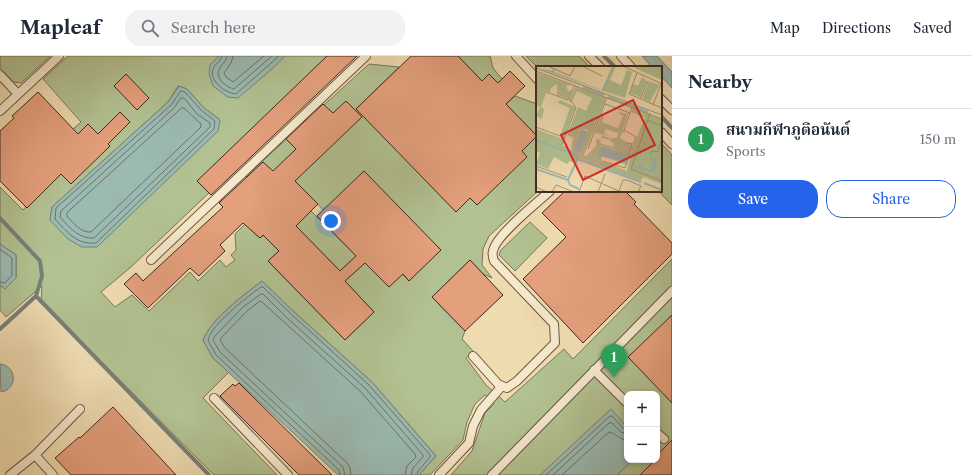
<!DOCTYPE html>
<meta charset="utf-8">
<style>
body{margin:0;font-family:"Libre Caslon Text","Noto Serif Thai",serif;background:#f2f2f3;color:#1f2937}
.controls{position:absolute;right:12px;bottom:12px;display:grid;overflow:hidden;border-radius:8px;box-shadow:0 2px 6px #0003}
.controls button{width:36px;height:36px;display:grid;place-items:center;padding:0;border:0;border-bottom:1px solid #e0e1e3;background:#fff;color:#1f2937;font:20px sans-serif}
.you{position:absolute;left:331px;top:165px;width:14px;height:14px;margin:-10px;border:3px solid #fff;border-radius:50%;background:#1a73e8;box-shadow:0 0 0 6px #1a73e833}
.badge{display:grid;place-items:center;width:26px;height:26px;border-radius:50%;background:#2563eb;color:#fff;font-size:13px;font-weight:700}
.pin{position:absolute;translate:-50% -33px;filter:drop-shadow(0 1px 2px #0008)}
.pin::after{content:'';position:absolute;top:21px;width:14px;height:12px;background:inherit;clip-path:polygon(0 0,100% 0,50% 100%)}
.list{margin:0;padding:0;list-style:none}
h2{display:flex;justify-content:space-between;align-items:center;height:52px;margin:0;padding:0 16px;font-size:17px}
h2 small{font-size:13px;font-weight:400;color:#747a83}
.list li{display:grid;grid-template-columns:26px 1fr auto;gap:12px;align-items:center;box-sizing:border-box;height:60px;padding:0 16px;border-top:1px solid #e0e1e3}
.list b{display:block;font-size:15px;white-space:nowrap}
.list p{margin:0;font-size:13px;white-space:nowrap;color:#747a83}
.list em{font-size:13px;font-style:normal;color:#747a83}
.actions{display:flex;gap:8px;padding:12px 16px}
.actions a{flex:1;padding:9px 0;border:1px solid #2563eb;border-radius:16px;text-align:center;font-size:14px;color:#2563eb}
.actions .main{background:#2563eb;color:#fff}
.icon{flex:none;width:22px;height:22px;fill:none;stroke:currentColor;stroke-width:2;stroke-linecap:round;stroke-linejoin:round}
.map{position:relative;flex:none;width:672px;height:419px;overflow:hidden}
header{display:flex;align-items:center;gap:24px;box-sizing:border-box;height:56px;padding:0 20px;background:#fff;border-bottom:1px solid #e0e1e3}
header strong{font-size:19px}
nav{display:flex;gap:22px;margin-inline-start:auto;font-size:14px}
.search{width:280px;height:36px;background:#f2f2f3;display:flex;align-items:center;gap:10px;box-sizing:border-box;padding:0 14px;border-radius:16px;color:#747a83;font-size:15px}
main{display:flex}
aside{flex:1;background:#fff}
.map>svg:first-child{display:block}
.green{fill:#b2c191;stroke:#797658;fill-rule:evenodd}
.water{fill:#9bbab2;stroke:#778078}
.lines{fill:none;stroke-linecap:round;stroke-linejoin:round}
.shore{stroke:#6e7269;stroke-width:1}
.stream{stroke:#778078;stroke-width:4}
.building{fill:#e49f7c;stroke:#402a20}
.lane-casing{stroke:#6c5644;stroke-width:10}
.lane{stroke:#f5e8cc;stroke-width:8}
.inset-river{fill:none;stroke:#9bbab2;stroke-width:2}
.inset-road{fill:none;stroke:#a99476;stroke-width:1}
.view{fill:#d62828;fill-opacity:0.15;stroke:#d62828;stroke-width:2}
.inset-edge{fill:none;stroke:#402a20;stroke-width:2}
</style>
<header>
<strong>Mapleaf</strong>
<div class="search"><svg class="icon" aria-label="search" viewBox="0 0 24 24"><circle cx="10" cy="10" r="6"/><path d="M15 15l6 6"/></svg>Search here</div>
<nav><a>Map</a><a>Directions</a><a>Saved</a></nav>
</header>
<main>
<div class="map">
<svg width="672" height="419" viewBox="0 0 672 419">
<rect width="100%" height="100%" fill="#efdbb0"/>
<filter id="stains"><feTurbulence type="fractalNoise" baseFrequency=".005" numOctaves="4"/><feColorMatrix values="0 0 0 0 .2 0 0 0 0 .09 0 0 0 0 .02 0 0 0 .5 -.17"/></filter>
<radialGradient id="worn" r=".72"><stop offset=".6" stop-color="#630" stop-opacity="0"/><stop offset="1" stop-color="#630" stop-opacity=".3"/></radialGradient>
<!-- green -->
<path class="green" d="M0,0h50l-29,27 -8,-1 -13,-14z
M68,0h151l-9,9 63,3 12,-12h68l-222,211 -30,25 14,15 17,-12 17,16 41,-39 8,9 22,-21 6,7 9,-7 -4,-5 5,-5 -1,-16 20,-20 5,6 -9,10 9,8 11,-9 18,4 22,-22 45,45 -16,15 -40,-41 -14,14 -4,-4 -7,7 4,4 -11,10 77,79 29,-28 -29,-31 20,-18 24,24 9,-9 -17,-26 28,29 31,-31 -82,-5 -78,-79 -6,6 -23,10 -5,-6 123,-112 30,3 -43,42 121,95 45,-53 15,-15 1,55 -49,45 -6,13 -1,16 10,13 -9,-4 -13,-14 -38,37 33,34 -3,8 11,12 -7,7 20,27 19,17 59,-53 9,10 99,-100v216h-221l21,-24 13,-38 9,-9 -9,-9 -10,9 -8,18 -4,18 -33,35h-11l17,-19 -64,-74 -80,-72 -30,-29c-19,15 -49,36 -59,59l10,18 16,14 -26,26 74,77h-63l-173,-174 1,-15 -36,31 -6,-7v-24l5,2 11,-11v-22l-16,-11v-57l23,23 29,-32 -16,-16 45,-40 -38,-43zM178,30l9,3 16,18 17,13 -170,100 2,-13 116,-105zM627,338h30v66h-30z
M458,0h32l3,12 9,11 -4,4 -9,-9 -7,7z
M526,0h53l11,11h-53z
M515,40l22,8v32l-31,-32z
M661,87l11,12v50l-14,-14h3z
M530,166l17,16 -32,33 -16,-16 2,-5z"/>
<!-- water -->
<path class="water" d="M219,0h66l-12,12 -35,30 -10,-1 -15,-11 -4,-12 1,-9z
M642,0h15l15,16v16l-11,-12v-9h-9z
M179,30l8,3 16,18 17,13 -2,11 -121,116h-15l-14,-8 -18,-19 2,-13 116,-105z
M0,188l16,11v23l-11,11 -5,-4z
M262,225l30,29 80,72 64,74 -17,19h-81l-125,-117 -10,-18c10,-23 40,-44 59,-59z
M0,308c17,2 18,25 1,28z
M611,353l16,18v33h6l-16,15h-77z"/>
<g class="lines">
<!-- shore -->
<path class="shore" d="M222,0c-1,5 -5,6 -8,11 -7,13 11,26 22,27l43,-38
M227,0c-1,7 -6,8 -8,14 -4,9 9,18 15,19l38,-33
M233,0l-2,7 -7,10 2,4 7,5 31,-26
M181,35l4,1 16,18 14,11 -1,8 -118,114c-19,2 -29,-11 -41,-24l1,-11 115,-103z
M181,42h3l13,16 13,9v4l-116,111c-15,1 -25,-11 -34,-21l1,-6 113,-103z
M182,52h2l17,16v3l-110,105c-10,1 -18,-9 -24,-16v-3z
M0,193l12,9v17l-7,8 -5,-1
M340,419l-1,-5 -123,-115 -8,-15c3,-15 40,-44 53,-53h2l27,26 79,72 61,70v2l-12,14 -1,4
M345,419l-2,-8 -123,-115 -7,-12 2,-4 28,-29 18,-13h2l23,23 79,71 58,67v2l-10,11 -2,7
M351,419l-1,-7 -3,-5 -122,-115 -5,-8 1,-2 26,-27 13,-10 2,1 99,90 54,62 1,3 -9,9 -2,9
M546,419l64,-59h2l11,12 4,1
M553,419l56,-52h3l9,9 6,2
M562,419l47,-43c7,1 10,8 18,8"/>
<!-- stream -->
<path class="stream" d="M604,0l11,11
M661,60l11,12
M0,162l40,43 2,15 -6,20 173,179
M0,273l36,-33"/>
</g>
<!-- building -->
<path class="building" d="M327,0h30l-146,139 -14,-14z
M411,0h47l24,25 7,-7 9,9 12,-12 15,15 -19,18 31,32 -15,15 5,6 -50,48 -7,-7 -14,14 -100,-103z
M126,18l23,24 -12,12 -23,-24z
M38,36l40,42 10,-10 10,10 22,-22 10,10 -22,22 2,2 -39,38 -10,-10 -34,34 -27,-27v-50l14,-13 -2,-2z
M346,45l16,16 -67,64 23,23 -22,22 44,45 16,-15 -39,-40 47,-45 77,79 -32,31 -6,-7 -14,13 -24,-24 -20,18 29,31 -29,28 -77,-79 11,-10 -16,-16 -3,3 -17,-15 -23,22 5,6 -26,25 -9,-8 -42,40 -24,-24 12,-11 7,8 80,-74 -4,-4 44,-41 10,9 23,-22 -10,-10 37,-35 10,9z
M565,135h60l11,11 -2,2 38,39v11l-89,89 -60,-64 43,-42 -24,-24z
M470,204l33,35 -38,36 -33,-34z
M672,259v88l-44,-46z
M239,327l93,92h-33l-79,-79 13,-12 2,2z
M113,351l63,68h-105l-16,-17 24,-21 1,1z
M672,384v35h-32l13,-13 -1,-2h5v-5z"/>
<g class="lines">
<!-- lane casing -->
<g class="lane-casing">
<path id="lane" d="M516,0l21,23
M589,0l11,11
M621,0l10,11
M0,19l18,19
M661,43l11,11
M0,55l59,-55
M661,76l11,12
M151,204l215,-204
M473,300l25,28 9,4 10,-7 38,-38 -1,-19 -60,-63c-1,-3 -2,-7 -1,-10 3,-16 44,-48 57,-60
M594,314l33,33
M214,342l74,77
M657,377l7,6
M35,399l45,-46
M10,419l25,-20 18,20
M439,419l30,-32 4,-17 8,-16 21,-24
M492,419l180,-184"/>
</g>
<!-- lane -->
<use href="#lane" class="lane"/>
</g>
<!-- overview -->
<g transform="translate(536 10)">
<rect width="126" height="126" fill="#efdbb0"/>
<path d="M76,0h4l-6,14 11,5 6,-15 5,2 -7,26 -23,-8zM96,0h30v14l-23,-10zM0,6l34,13 -4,1 2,5 4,-1 -4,9 -11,-4v-11l-6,4 -1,4 -14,-5zM106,11l5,4 -7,16 -10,-4 3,-9 5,2zM113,15l10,4 -9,17 -8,-4zM40,21l30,11 -22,57 2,1 10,-10v-7l5,1 1,-5 8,3 -1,2 -7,-2 -2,5 13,4 1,-4 -4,-2 1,-3h6l1,-5 -12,-4 -2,4 6,3 -15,-3 6,-16 3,-2 -2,7 16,6 5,-12 -5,-4 10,2 -5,15 2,4h-3l-2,5 13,8 12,-28 -14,-6 2,-4 29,11v65l-19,-7 -2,4 -64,-23 -2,5 -5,-2 -3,3 -13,-7 -6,12 -12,-5 4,-11 -4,-2v-22l27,10 -1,6 9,5 2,-12 -6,-3 11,-28 8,4 6,-13 -15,-7 -6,12 -2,-3zM46,63l6,1 -7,20 -3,1zM65,80l17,5 3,12 6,2 5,-17 -5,23 -26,-10 1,-4 -5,-3zM0,23l10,4 -5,14 3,2 -2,10 -6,-3 4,-9 -4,-2zM24,34l15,7 -11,30 -4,-1 10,-28 -12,-5z" fill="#b2c191" fill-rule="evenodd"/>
<path d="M20,0l-2,6 48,18 12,-24 -10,25 47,17 -112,-40 13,3zM46,63l6,3 -7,19h-3l-4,-2zM65,80l28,9 -3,8 -27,-7 -2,-2zM113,91l9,3 -4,13 -19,-5 6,-4 2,4 8,1 2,-6z" fill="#9bbab2"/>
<path class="inset-river" d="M47,21l21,8M72,31l40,15M0,74l40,15 1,4 64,23M0,103l32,11 2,5 9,4M32,114l9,-20M108,117l18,7"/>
<path class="inset-road" d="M12,0l22,10 5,-10M46,0l20,10M87,0l39,18M0,2l126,47M0,5l126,48M101,7l-8,21 33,14M0,22l32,12 7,-15M104,33l8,-18M69,38l25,9 2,-6M117,39l9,-24M114,47l-19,56 31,12M111,54l15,6M0,61l29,11M91,77l6,1 3,-7 -12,-7 6,-17M26,79l14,-38 -7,-8M52,83l19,-52M114,88l2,-3 6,1 3,-11M66,95l23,7 7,-24M0,100l31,11M0,121l11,5M83,125l4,-11h4l14,6 -3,6M16,126l4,-7 18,7M43,126l6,-16 36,16M62,126l7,-18"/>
<path class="view" d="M97,34l22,45 -72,35 -22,-45z"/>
<rect width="126" height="126" class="inset-edge"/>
</g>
<rect width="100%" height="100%" filter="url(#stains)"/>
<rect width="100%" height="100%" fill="url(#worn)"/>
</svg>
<div class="controls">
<button>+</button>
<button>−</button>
</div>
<div class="you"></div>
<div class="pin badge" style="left:614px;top:321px;background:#2e9e5b">1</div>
</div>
<aside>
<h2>Nearby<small></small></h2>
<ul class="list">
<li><span class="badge" style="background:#2e9e5b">1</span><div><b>สนามกีฬาภูติอนันต์</b><p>Sports</p></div><em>150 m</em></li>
</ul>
<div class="actions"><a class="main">Save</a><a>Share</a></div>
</aside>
</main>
